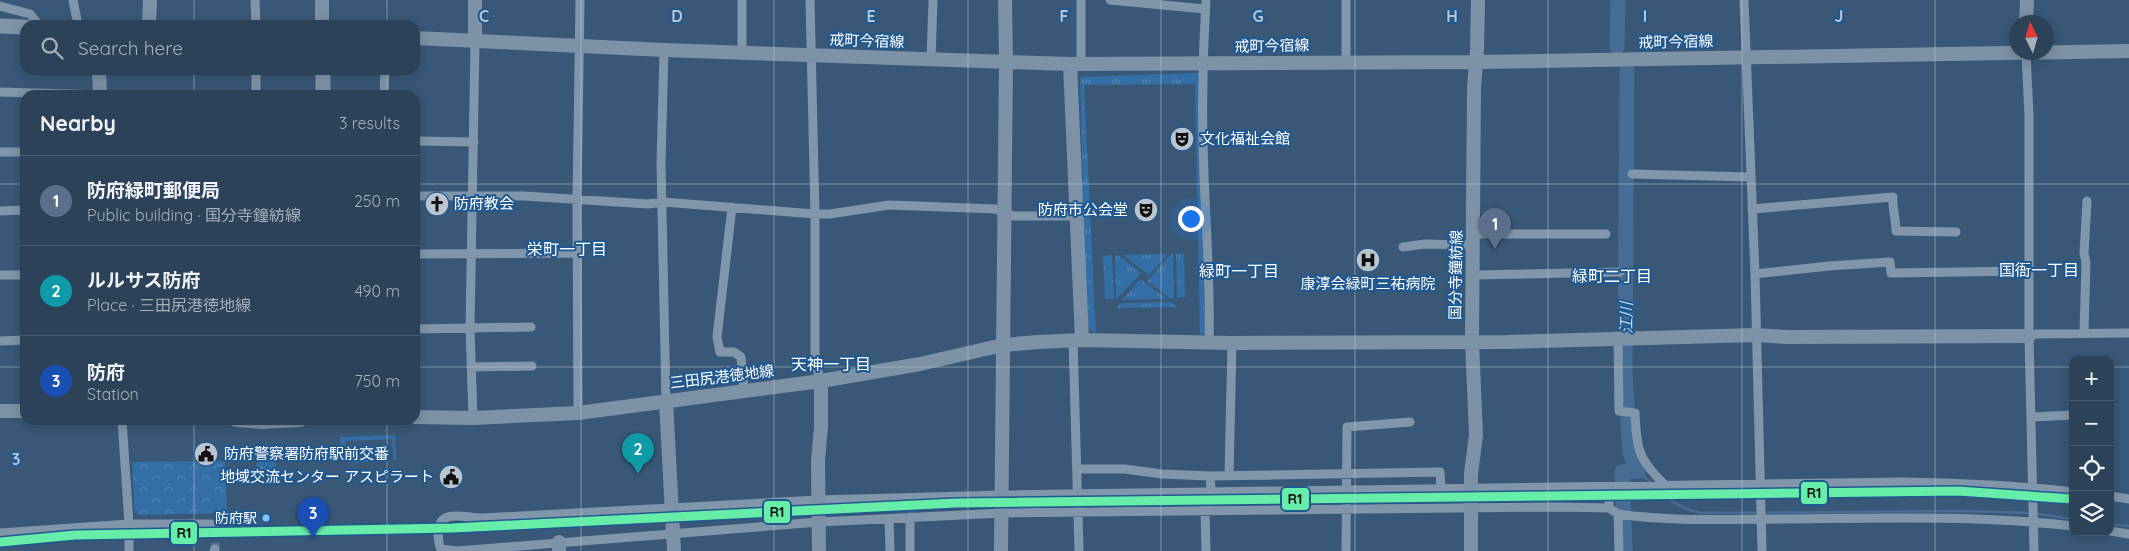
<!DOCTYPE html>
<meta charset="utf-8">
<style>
body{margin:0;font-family:Quicksand,"Noto Sans JP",sans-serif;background:#33495f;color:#f1f3f6}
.controls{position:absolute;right:15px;bottom:15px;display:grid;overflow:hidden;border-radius:10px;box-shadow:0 2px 12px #0003}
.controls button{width:45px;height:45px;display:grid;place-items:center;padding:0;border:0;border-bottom:1px solid #475b6f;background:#2b4259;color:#f1f3f6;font:25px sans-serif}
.compass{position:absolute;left:2009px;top:15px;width:45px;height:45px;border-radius:50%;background:#2b4259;box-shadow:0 2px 12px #0003;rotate:355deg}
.you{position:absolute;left:1190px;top:218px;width:18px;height:18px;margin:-12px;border:4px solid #fff;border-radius:50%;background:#1a73e8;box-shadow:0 0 0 8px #1a73e833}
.badge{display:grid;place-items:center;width:32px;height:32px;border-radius:50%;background:#8abfa5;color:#fff;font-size:16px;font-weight:700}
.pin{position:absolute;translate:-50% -41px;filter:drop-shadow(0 1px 2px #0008)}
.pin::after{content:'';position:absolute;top:26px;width:18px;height:15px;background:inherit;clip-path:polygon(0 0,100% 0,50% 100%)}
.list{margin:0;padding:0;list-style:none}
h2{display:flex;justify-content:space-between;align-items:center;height:65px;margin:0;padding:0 20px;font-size:21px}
h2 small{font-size:16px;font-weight:400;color:#a6b0ba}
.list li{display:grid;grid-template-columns:32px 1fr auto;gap:15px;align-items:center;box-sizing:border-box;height:90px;padding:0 20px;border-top:1px solid #475b6f}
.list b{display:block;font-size:19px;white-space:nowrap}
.list p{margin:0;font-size:16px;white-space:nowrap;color:#a6b0ba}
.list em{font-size:16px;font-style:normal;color:#a6b0ba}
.icon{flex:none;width:28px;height:28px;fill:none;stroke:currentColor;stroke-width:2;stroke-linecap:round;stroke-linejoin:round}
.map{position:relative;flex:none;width:2129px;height:551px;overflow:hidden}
.search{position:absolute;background:#2b4259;box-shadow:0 2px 12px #0003;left:20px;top:20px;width:400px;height:55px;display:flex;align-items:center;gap:12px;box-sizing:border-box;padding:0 18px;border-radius:15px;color:#a6b0ba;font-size:19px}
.panel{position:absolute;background:#2b4259;box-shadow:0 2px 12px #0003;left:20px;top:90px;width:400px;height:335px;border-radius:15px}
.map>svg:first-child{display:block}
.grass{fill:url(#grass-tufts)}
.park{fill:url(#park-crowns)}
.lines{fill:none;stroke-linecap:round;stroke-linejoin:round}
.stream{stroke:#476d94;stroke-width:2.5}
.river{stroke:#476d94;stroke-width:15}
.street-tunnel{stroke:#57718b;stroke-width:9;stroke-dasharray:9 4.5;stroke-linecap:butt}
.street{stroke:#8196aa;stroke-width:9}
.secondary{stroke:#7d92a6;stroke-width:14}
.primary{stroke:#8094a9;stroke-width:15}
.rail-1-casing{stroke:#205890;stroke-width:12}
.rail-1{stroke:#66eda8;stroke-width:9}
.grid{fill:none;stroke:#bac5cf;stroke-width:1;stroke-opacity:0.55}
.bus-dot{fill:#80c4ff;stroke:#205890;stroke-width:2}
.labels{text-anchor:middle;stroke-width:4;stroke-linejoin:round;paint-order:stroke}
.bus-label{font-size:14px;fill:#fff;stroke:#205890;text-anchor:end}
.street-label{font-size:15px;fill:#fff;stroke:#205890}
.poi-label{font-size:15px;fill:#fff;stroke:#205890;text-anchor:start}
.neighbourhood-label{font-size:16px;fill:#fff;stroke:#205890}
.water-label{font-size:16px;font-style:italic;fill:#bcd9f4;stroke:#205890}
.grid-label{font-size:16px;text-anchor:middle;font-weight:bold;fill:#bac5cf;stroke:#205890;stroke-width:4;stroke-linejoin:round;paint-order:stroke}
.line-badge{stroke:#205890;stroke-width:2}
.pale-badge-label{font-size:14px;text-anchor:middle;font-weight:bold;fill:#111}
</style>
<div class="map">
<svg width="2129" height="551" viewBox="0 0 2129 551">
<defs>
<pattern id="grass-tufts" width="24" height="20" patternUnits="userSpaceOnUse" patternTransform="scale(1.25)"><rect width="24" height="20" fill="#346ea6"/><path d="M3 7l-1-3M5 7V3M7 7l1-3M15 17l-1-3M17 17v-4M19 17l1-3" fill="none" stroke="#5284b3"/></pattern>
<pattern id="park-crowns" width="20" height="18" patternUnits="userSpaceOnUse" patternTransform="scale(1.25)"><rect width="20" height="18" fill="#346ea6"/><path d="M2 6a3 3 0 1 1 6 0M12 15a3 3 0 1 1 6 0" fill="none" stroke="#5284b3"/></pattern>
</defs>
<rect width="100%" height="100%" fill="#395877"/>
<!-- grass -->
<path class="grass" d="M1199,73v68l6,190 -5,5 -5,-252 -111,1 12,249 -10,-8 -6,-249z
M1165,254l1,2 -17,19 -26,-20z
M1171,254h2l1,45h-3l-24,-18z
M1176,254h8l1,43 -8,1z
M1112,255l2,44h-9l-2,-43z
M1118,255l23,18 -25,27 -1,-44z
M1140,279l27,20 -45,1z
M1171,302l6,5 -61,1 5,-5z
M395,435l1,25h-2l-2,-21 -47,2 1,19h25c-7,4 -23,4 -29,0l-2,-23z
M256 467a10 10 0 1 1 20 0a10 10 0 1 1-20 0Z"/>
<!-- park -->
<path class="park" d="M225,461l2,52 -87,2 -5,-3 -3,-50z"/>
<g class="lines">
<!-- stream -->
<path class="stream" d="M1638,471l12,11
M1655,488c15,13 26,20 45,25l261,-2 71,2 41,6
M2110,524l19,2"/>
<!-- river -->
<path class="river" d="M1617,47l1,-47
M1625,551l-3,-79 16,-1 -8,-18 -5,-81 2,-304"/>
<!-- street-tunnel -->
<path class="street-tunnel" d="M215,529v20"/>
<!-- street -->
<path class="street" d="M73,0l5,25
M255,0l1,25
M742,0v53
M810,0l5,214v149l6,18
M1110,0l95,9
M1206,0c-3,47 -4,94 -3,141 1,67 8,134 6,201
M1744,0l11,274 7,277
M0,6l30,8 9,11
M664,50l-3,113 5,238
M2026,54l3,61v221l5,215
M931,59l2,-59
M1346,61v-61
M1081,64v-64
M256,70v25
M0,92l105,3
M384,95l1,-25
M415,141l59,1
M0,152h25
M1632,174l118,3
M415,196h109l124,8 15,-2 152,12h15l59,-9 107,4 18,7h63
M732,207l-15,130 3,15h14l7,5 3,34
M1752,209l141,-12c-1,12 3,21 3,34l60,1
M0,211l25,-1
M1473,234h133
M1403,247l22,-3 48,1
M415,254l163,-1
M1755,274l74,-8 61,-4 1,11 138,-2
M0,275h25
M1473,275l147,-3
M415,329l116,-2
M2084,333l2,-71 -2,-9 3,-52
M2029,336l7,-2 93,-1
M1618,339l1,72 16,2c2,38 3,46 31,73
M1073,340l6,211
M0,341l25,-1
M471,367l61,-1
M578,413l-1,-214 3,-199
M2032,417l41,-2
M473,418l-3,-90 5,-286
M122,420l7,104v27
M1077,469h48l37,5 48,2 230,-4 1,16
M1229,476l3,-133
M2073,492c-57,-7 -113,-9 -170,-10l-900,13 -184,5 -336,18c-18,0 -45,-11 -45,16 1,5 0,10 3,15l16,2 362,-29 183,-9 556,-6 51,1 9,6c56,8 111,5 167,5 96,-1 192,-4 288,7
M2110,496l19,3
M1609,508v-21
M1618,514l1,37
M910,517v34
M889,519l1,32
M2110,531l19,3
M0,533l129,-9h82l4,5
M214,551l1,-2
M1206,551l-1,-41 6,-19 -1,-15
M1346,551l1,-124 63,-5"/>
<!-- secondary -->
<path class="secondary" d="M322,0v25
M475,0v42
M2026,22l1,-22
M149,25l1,-25
M415,38l249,12 406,14 405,-2 654,-11
M1070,64l12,276
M99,70l1,25
M666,401l8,150
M0,411h25
M415,417l58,1 105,-5 243,-32 99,-17 83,-19 35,-3 44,-2 150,3 275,-1 248,-7 33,2 241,-1
M236,420l26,2 38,-2
M559,551v-9
M819,551l-1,-90 3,-35v-45
M1001,551l5,-489 -1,-62
M1471,551v-77l5,-39 -4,-94 2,-253 3,-39 1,-49"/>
<!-- primary -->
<path class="primary" d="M0,26l25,1
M323,70v25"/>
<!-- rail-1 casing -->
<g class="rail-1-casing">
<path id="rail-1" d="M0,542l75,-7 377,-7 504,-25 1002,-12 115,8"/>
</g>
<!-- rail-1 -->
<use href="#rail-1" class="rail-1"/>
</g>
<!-- grid -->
<path class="grid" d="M194,0v25M387,0v25M581,0v551M774,0v551M968,0v551M1161,0v551M1355,0v551M1548,0v551M1742,0v551M1935,0v551M194,70v25M387,70v25M0,184h25M415,184h1714M0,367h25M415,367h1658M2110,367h19M194,420v131M387,420v131"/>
<!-- icons -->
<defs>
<g id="theatre-disc" transform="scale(1.25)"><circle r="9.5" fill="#bac5cf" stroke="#205890"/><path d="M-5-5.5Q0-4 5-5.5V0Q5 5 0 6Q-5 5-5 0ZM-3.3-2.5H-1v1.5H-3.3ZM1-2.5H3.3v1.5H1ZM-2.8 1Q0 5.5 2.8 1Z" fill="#111"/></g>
<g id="church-disc" transform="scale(1.25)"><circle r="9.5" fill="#bac5cf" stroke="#205890"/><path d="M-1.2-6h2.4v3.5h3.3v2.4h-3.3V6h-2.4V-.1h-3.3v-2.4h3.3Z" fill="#111"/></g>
<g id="hospital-disc" transform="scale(1.25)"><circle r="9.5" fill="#bac5cf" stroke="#205890"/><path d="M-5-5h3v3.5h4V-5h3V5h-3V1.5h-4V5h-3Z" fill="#111"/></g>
<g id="civic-disc" transform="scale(1.25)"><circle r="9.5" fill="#bac5cf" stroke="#205890"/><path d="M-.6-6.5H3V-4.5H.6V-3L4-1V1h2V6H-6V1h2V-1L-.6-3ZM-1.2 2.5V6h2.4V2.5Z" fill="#111"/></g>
</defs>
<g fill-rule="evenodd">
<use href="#theatre-disc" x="1182" y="139"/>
<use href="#church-disc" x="437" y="204"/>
<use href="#theatre-disc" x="1146" y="210"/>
<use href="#hospital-disc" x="1368" y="260"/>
<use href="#civic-disc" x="206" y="454"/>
<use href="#civic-disc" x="451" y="477"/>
</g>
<!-- markers -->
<circle class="bus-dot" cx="266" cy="518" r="4.5"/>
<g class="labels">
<!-- bus labels -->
<g class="bus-label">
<text x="257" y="523">防府駅</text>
</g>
<!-- street labels -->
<g class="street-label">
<text transform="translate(867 41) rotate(2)" y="5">戒町今宿線</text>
<text transform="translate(1676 42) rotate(-1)" y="5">戒町今宿線</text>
<text transform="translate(1272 46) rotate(-1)" y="5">戒町今宿線</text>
<text transform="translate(1456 275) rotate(-89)" y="5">国分寺鐘紡線</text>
<text transform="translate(722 377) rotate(-7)" y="5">三田尻港徳地線</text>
</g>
<!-- poi labels -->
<g class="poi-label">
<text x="1200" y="144">文化福祉会館</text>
<text x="454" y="209">防府教会</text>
<text x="1128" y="215" text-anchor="end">防府市公会堂</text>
<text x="1368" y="289" text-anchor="middle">康淳会緑町三祐病院</text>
<text x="224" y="459">防府警察署防府駅前交番</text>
<text x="434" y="482" text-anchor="end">地域交流センター アスピラート</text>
</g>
<!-- neighbourhood labels -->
<g class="neighbourhood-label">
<text x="567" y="255">栄町一丁目</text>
<text x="2039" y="276">国衙一丁目</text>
<text x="1239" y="277">緑町一丁目</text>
<text x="1612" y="282">緑町二丁目</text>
<text x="831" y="370">天神一丁目</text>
</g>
<!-- water labels -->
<g class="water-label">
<text transform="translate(1626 318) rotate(-90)" y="6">江川</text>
</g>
</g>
<g class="grid-label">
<text x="484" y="22">C</text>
<text x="677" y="22">D</text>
<text x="871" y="22">E</text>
<text x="1064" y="22">F</text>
<text x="1258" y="22">G</text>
<text x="1452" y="22">H</text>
<text x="1645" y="22">I</text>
<text x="1839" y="22">J</text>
<text x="16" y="465">3</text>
</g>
<g class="line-badge">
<rect x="1800" y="481" width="28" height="24" rx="5" fill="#66eda8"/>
<rect x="1281" y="487" width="29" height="24" rx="5" fill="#66eda8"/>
<rect x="763" y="500" width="28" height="24" rx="5" fill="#66eda8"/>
<rect x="170" y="521" width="28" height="24" rx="5" fill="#66eda8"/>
</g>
<g class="pale-badge-label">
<text x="1814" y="498">R1</text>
<text x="1295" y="504">R1</text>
<text x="777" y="517">R1</text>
<text x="184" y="538">R1</text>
</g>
</svg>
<div class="controls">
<button>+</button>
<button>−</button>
<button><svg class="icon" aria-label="locate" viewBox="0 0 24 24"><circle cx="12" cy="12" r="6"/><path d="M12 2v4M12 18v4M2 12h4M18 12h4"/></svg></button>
<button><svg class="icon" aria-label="layers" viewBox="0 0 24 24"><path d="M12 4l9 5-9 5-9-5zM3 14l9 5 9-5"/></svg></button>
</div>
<svg class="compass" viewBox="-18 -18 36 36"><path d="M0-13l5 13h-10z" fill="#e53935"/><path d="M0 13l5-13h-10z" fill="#a6b0ba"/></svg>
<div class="you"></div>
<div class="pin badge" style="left:1495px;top:249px;background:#5c6f8a">1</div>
<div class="pin badge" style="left:638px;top:474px;background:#0f9aa8">2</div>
<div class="pin badge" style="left:313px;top:538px;background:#1a4fb4">3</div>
<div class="search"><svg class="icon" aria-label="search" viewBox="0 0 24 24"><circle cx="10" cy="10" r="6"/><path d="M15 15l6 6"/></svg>Search here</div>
<section class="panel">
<h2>Nearby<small>3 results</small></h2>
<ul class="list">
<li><span class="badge" style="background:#5c6f8a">1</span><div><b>防府緑町郵便局</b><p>Public building · 国分寺鐘紡線</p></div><em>250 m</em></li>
<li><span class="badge" style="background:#0f9aa8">2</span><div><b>ルルサス防府</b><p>Place · 三田尻港徳地線</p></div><em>490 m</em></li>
<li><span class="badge" style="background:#1a4fb4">3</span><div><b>防府</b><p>Station</p></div><em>750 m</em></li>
</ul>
</section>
</div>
